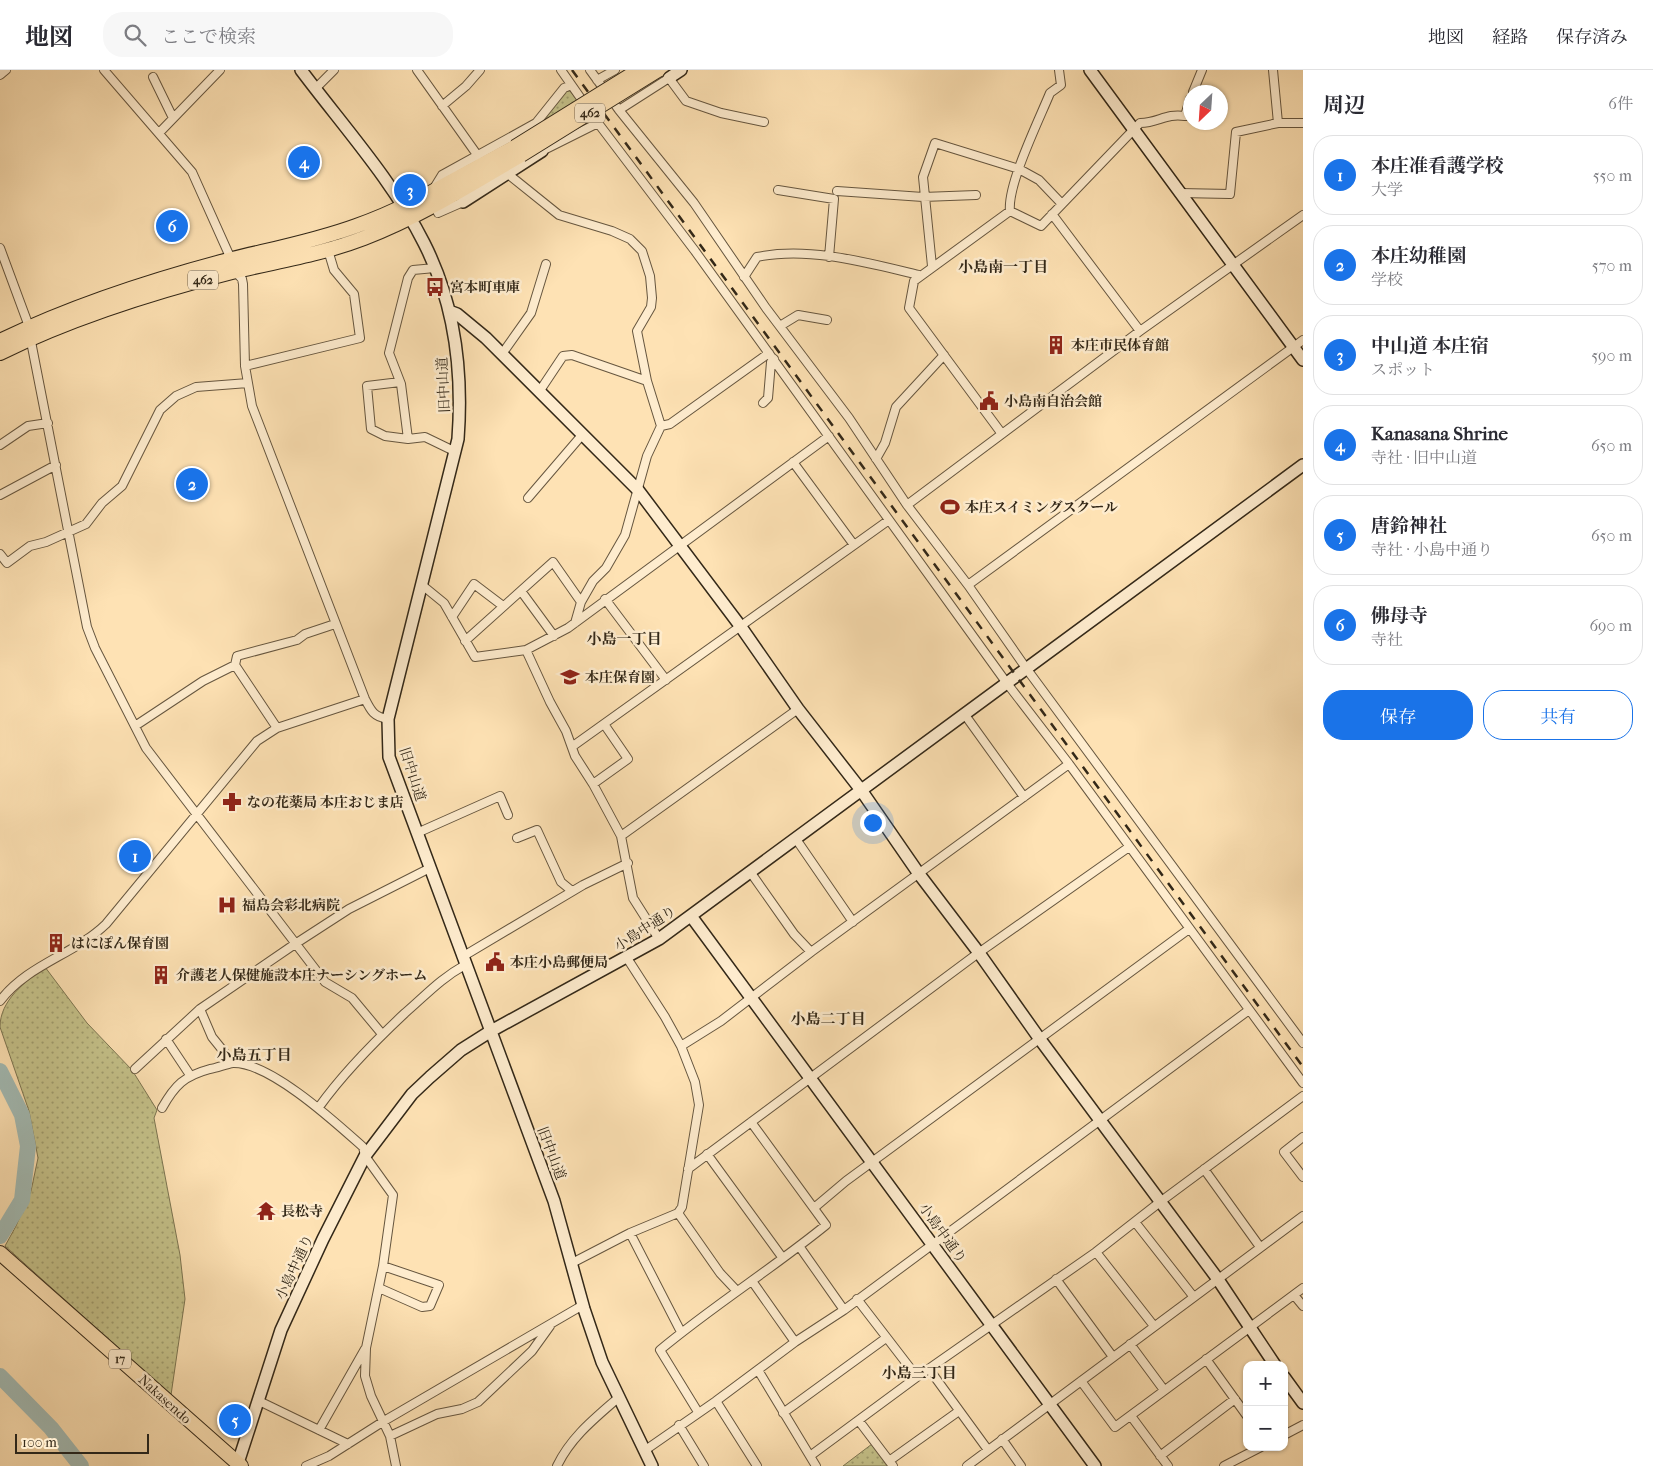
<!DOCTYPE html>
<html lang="ja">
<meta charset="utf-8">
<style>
body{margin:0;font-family:"IM FELL French Canon","Noto Serif JP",serif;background:#f7f7f7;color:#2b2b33}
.controls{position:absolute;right:15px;bottom:15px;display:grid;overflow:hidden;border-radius:10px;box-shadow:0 1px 4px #0004}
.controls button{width:45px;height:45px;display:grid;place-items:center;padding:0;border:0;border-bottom:1px solid #e1e1e2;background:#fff;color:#2b2b33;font:25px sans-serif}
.compass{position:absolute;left:1183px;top:15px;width:45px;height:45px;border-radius:50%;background:#fff;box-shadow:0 1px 4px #0004;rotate:205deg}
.scale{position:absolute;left:15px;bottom:12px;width:134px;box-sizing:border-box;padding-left:5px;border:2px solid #332818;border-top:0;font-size:14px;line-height:18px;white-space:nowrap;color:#332818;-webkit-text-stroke:4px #feecce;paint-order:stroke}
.you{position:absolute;left:872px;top:752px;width:18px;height:18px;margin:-12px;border:4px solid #fff;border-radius:50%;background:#1a73e8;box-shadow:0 0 0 8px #1a73e833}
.badge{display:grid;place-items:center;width:32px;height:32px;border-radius:50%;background:#1a73e8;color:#fff;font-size:16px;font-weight:700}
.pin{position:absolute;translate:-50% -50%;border:2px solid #fff;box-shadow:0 1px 5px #0006}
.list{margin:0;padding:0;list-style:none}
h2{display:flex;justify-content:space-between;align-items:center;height:65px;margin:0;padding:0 20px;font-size:21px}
h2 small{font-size:16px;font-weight:400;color:#7c7c81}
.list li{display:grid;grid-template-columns:32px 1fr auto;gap:15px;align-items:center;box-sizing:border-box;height:80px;margin:0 10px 10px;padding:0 10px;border:1px solid #e1e1e2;border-radius:20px}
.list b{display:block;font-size:19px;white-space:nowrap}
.list p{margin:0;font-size:16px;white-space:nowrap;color:#7c7c81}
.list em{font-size:16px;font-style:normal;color:#7c7c81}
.actions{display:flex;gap:10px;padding:15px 20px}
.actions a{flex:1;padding:11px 0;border:1px solid #1a73e8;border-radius:20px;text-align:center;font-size:18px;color:#1a73e8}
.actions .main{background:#1a73e8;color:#fff}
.icon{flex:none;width:28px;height:28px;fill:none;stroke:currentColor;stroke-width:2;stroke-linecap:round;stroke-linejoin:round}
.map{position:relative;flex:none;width:1303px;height:1396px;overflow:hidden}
header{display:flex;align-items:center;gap:30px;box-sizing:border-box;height:70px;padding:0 25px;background:#fff;border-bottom:1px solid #e1e1e2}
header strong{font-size:24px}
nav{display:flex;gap:28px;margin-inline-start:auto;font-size:18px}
.search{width:350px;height:45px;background:#f7f7f7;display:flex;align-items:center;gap:12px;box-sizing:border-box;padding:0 18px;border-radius:20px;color:#7c7c81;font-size:19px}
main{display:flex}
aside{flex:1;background:#fff}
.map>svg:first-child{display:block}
.green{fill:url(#green-dots);stroke:#7c7551}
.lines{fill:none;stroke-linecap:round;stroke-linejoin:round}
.river{stroke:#a3bcb6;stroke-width:16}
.street-casing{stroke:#66563f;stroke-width:10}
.secondary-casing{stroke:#332818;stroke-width:14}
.highway-casing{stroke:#332818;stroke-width:16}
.street{stroke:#feecce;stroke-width:8}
.secondary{stroke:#feecce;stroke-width:11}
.highway{stroke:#fee2b4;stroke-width:14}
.rail{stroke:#332818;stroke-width:2.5;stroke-dasharray:9 9;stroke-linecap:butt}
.highway-bridge-casing{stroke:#332818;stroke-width:16;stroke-linecap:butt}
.highway-bridge{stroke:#fee2b4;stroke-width:14}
.labels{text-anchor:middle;stroke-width:5;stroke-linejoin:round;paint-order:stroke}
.shield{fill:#feecce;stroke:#70634f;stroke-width:1}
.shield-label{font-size:12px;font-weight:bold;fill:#332818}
.poi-label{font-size:14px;font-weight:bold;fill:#332818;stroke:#feecce;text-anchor:start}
.street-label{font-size:14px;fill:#332818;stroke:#feecce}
.neighbourhood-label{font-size:15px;font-weight:bold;fill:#332818;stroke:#feecce}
</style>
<header>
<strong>地図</strong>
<div class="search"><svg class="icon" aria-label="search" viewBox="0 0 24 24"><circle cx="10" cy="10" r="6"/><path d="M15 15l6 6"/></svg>ここで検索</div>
<nav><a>地図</a><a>経路</a><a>保存済み</a></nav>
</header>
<main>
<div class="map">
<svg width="1303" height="1396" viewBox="0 0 1303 1396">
<defs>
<pattern id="green-dots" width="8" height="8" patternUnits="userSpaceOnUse" patternTransform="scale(1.25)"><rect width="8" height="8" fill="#c5c28a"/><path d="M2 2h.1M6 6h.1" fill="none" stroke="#a19e70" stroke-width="1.8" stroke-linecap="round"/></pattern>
</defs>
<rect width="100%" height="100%" fill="#fee2b4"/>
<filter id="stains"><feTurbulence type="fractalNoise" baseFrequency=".004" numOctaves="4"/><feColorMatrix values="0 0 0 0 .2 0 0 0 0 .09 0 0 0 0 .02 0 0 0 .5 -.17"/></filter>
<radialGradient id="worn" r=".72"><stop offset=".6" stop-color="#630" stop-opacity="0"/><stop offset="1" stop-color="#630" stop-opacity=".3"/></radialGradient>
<!-- green -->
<path class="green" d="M570,21l23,30 -39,23 -14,-20 24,-32z
M45,897l42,56 45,47 25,40 -3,8 26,137 5,44 -14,96 -166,-149 11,-20 15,-35 7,-33 -9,-47 -29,-84c0,-27 25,-45 45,-60z
M872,1374l16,22h-45z"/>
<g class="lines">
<!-- river -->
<path class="river" d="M0,1001l22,44 6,31 -6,54 -22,36
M0,1306l51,52 30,38"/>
<!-- street casing -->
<g class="street-casing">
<path id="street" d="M104,0l88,102 39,87
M417,0l61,86
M561,0l37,53 97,128 311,431 63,82 234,319
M590,0l29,40 75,93 72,105 83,110 58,87 61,80 58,83 277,375
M1273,0l5,53
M0,5l6,-5
M153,7l20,41
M597,10l18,-10
M315,19l19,-19
M1193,22l9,-22
M442,36l24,-20 14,-16
M619,40l50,-32 17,23 35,12 43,9
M159,63l61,-63
M542,81l56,-28
M508,104l51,41 53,16 18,8 12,12 8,25 2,22 -1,9 -14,24 10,50 14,45 -14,30 -22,79 -19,33 -13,13 -12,21 -6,21
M434,118l8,-13 94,-52 28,-35 7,-3
M778,120l56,9 -5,58
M837,121l86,6 53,-2
M1180,123l50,1 6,-62 42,-9h25
M435,135l3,8 25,-11
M1010,141c-3,-26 29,-91 40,-118l11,-8 -2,-15
M1052,144l88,117
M0,178l27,73 60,306 8,21 51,100 179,234 27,16 30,36
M932,196l-9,-89 12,-34 84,26 20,11 22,23
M435,198l-22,2 -5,8 -19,75 12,31 7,55 17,-2 31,15
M235,201l7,8 1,5 2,82 7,40 113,293c6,12 9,18 23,20
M744,207l13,-20c52,-11 111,6 162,18
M780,256l18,-11 29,5
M502,284l29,-41 15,-49
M245,296l115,-28 -6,-44 -20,-24 -6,-20
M400,312l-33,4 4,43 14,7 23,3
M539,322l24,-36 9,-1 75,26
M763,333l5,-5 3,-36 3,-3
M661,356l9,-2 99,-71
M1002,364l-93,-126 5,-27 96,-70 31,15 99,-103c19,0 25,-10 45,-7l5,-17
M0,375l28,-19 20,-3
M876,389l9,-16 11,-36 48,-52
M793,392l61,83
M0,425l56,-30
M528,428l54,-63
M907,435l233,-174 163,-116
M0,484l7,9 23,-17 16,-4 40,-18 16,-21 20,-17 38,-76 16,-14 20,-9 52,-4
M422,515l22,18 31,54 51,-7 42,-22 261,-192
M968,515l335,-245
M521,521l33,45
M605,529l61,81
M452,547l22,-33 29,22
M465,571l88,-79 28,40
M526,580l24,52 16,29 9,25 18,28 28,52 12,62 26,41
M965,645l59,82
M135,656l68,-45 32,-16
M277,658l-42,-63 2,-9 60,-16 8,-6 30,-10
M573,676l316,-226
M593,714l35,-25 -24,-35
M417,763l83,-37 8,19
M621,766l177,-127
M517,768l20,-8 24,52 11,9
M796,769l57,83
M751,803l43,61 17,18
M462,887l121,-72 45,-22
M0,931c28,-37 74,-46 106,-77l151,-183 20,-13 88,-29
M200,939l12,28 21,26
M166,969l24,36
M681,976l40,-25 90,-69 258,-188
M135,999l65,-60 95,-65 54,-35 81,-41
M319,1037c25,-35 55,-65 86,-94 22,-19 35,-34 60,-48
M162,1038c13,-23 22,-32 48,-39 7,-1 16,-5 23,-6 37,-1 103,60 130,84l2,9 28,39 -10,71 -17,82 -1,28 6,20 19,40 6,30
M1303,1067l-19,15 19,25
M707,1084l75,103
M688,1099l289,-215 152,-107
M1204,1099l56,78
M814,1138l32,-27 343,-252
M678,1143l42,60 16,17
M1135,1152l58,74
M630,1163l51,99
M799,1176l45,64
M1096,1182l58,74
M572,1193l58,-30 48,-20 4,-6 17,-102 -4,-23 -14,-36 -16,-29 -38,-59
M1056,1209l57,78
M752,1211l43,61
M379,1218l43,19 8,-1 9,-21 -56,-19
M1294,1225l9,11
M857,1229l60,78
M1130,1274l34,46
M1206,1289l41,57
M929,1299l59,81
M758,1300l58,96
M1081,1311l34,46 188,-139
M259,1331l89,43
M716,1331l41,65
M698,1342l-38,-62c54,-45 112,-81 166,-125l-75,-103
M783,1343l103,-75
M1131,1346l37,50
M859,1351l34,45
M679,1355l25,41
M319,1360l46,-81
M1284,1365l19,-10
M390,1366l47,-22 25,-5 16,-7 54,-51 18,-25
M1002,1369l19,27
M644,1381l72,-50 79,-59 49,-32 405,-300
M810,1386l107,-79 179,-125 64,-50 143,-106
M1160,1386l75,-57
M889,1391l70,-50
M306,1396l23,-10 55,-35 199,-116
M557,1396c14,-29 37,-47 61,-68
M967,1396l336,-250
M1224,1396l37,-19"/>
</g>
<!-- secondary casing -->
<g class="secondary-casing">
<path id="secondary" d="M301,0c42,56 92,111 123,173 31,61 39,129 34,196l-70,280 1,38 165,444 30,108 18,53 50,104
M1090,0l213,290
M669,8l12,-8
M463,132l79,-51
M449,241l8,3 29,24 152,152 103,137 57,82 63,81 58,84 60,79 60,85 178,240 58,87
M691,846l404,550
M1284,1307l19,26
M237,1396l44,-136 42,-91 42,-83 47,-62 18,-17 31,-27 30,-19 168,-92 644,-474"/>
</g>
<!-- highway casing -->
<g class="highway-casing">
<path id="highway" d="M0,271c74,-36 152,-61 232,-82 41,-10 83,-18 124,-33 55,-19 107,-52 159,-79
M0,283c73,-36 153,-61 232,-81 45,-11 88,-17 132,-34 55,-21 106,-53 157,-83
M0,1183l241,213"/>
</g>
<!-- street -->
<use href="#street" class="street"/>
<!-- secondary -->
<use href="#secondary" class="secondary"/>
<!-- highway -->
<use href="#highway" class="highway"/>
<!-- rail -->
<path class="rail" d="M572,0l731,997"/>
<!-- highway-bridge casing -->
<g class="highway-bridge-casing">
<path id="highway-bridge" d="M515,77l124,-77
M521,85l137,-85"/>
</g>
<!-- highway-bridge -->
<use href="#highway-bridge" class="highway-bridge"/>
</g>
<!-- icons -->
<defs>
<g id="bus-bare" transform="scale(1.5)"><path d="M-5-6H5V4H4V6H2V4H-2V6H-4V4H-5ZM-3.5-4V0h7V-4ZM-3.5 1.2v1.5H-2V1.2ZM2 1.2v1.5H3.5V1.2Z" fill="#8f2418" stroke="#feecce" stroke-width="2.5" paint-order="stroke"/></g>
<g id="building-bare" transform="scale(1.5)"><path d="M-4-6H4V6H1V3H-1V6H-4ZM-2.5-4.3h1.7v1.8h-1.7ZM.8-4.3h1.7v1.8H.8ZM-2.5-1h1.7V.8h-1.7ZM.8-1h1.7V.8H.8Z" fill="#8f2418" stroke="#feecce" stroke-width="2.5" paint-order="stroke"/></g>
<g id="civic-bare" transform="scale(1.5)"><path d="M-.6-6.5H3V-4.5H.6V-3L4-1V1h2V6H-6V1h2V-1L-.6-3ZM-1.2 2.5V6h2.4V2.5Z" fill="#8f2418" stroke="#feecce" stroke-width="2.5" paint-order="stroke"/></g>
<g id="stadium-bare" transform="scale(1.5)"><path d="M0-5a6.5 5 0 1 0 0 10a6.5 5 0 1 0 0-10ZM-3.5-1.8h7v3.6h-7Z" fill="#8f2418" stroke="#feecce" stroke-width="2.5" paint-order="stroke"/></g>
<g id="school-bare" transform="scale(1.5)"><path d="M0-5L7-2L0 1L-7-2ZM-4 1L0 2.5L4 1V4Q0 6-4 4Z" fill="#8f2418" stroke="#feecce" stroke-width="2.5" paint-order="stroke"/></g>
<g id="pharmacy-bare" transform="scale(1.5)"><path d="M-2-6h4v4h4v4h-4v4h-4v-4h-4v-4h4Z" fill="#8f2418" stroke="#feecce" stroke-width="2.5" paint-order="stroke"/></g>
<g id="hospital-bare" transform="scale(1.5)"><path d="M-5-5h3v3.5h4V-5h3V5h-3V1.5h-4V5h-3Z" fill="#8f2418" stroke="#feecce" stroke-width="2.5" paint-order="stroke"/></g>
<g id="temple-bare" transform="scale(1.5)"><path d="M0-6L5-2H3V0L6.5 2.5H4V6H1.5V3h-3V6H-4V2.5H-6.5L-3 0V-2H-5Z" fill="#8f2418" stroke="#feecce" stroke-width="2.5" paint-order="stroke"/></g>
</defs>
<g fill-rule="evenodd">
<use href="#bus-bare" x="435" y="217"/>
<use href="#building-bare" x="1056" y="275"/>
<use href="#civic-bare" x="989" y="331"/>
<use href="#stadium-bare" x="950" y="437"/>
<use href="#school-bare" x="570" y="607"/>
<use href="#pharmacy-bare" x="232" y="732"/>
<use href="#hospital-bare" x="227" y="835"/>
<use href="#building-bare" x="56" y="873"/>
<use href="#civic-bare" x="495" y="892"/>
<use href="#building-bare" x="161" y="905"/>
<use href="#temple-bare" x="266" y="1141"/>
</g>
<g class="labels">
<!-- shield labels -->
<g class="shield">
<rect x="575" y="33.5" width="30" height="19" rx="4"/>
<rect x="188" y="200.5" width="30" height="19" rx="4"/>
<rect x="109" y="1279.5" width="22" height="19" rx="4"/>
</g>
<g class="shield-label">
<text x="590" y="47">462</text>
<text x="203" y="214">462</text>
<text x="120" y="1293">17</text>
</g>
<!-- poi labels -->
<g class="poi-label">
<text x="450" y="222">宮本町車庫</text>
<text x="1071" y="280">本庄市民体育館</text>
<text x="1004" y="336">小島南自治会館</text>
<text x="965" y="442">本庄スイミングスクール</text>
<text x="585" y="612">本庄保育園</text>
<text x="247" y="737">なの花薬局 本庄おじま店</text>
<text x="242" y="840">福島会彩北病院</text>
<text x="71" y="878">はにぽん保育園</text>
<text x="510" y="897">本庄小島郵便局</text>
<text x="176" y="910">介護老人保健施設本庄ナーシングホーム</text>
<text x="281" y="1146">長松寺</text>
</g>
<!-- street labels -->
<g class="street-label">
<text transform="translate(443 315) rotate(-93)" y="5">旧中山道</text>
<text transform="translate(413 704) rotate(72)" y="5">旧中山道</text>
<text transform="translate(645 858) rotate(-33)" y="5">小島中通り</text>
<text transform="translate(552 1083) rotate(69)" y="5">旧中山道</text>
<text transform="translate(943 1163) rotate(54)" y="5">小島中通り</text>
<text transform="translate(294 1197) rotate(-65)" y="5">小島中通り</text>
<text transform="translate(165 1329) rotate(42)" y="5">Nakasendo</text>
</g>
<!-- neighbourhood labels -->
<g class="neighbourhood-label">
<text x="1003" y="202">小島南一丁目</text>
<text x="624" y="574">小島一丁目</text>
<text x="828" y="954">小島二丁目</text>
<text x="254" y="990">小島五丁目</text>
<text x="919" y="1308">小島三丁目</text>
</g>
</g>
<rect width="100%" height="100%" filter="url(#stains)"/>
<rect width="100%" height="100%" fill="url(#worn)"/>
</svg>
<div class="controls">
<button>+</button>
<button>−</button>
</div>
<svg class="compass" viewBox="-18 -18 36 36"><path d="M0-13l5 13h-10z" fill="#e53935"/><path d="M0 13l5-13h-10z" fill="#7c7c81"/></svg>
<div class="scale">100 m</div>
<div class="you"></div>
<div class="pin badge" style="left:135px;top:786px">1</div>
<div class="pin badge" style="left:192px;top:414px">2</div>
<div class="pin badge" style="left:410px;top:120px">3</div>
<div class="pin badge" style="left:304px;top:92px">4</div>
<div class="pin badge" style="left:235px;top:1350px">5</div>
<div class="pin badge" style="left:172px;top:156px">6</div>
</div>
<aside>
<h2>周辺<small>6件</small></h2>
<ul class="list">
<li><span class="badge">1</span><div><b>本庄准看護学校</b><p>大学</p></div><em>550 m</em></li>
<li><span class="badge">2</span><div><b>本庄幼稚園</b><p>学校</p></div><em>570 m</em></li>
<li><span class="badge">3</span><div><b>中山道 本庄宿</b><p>スポット</p></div><em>590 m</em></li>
<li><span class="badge">4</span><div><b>Kanasana Shrine</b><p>寺社 · 旧中山道</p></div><em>650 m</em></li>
<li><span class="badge">5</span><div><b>唐鈴神社</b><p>寺社 · 小島中通り</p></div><em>650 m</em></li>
<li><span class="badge">6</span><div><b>佛母寺</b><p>寺社</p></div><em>690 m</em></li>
</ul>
<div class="actions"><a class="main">保存</a><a>共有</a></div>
</aside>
</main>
